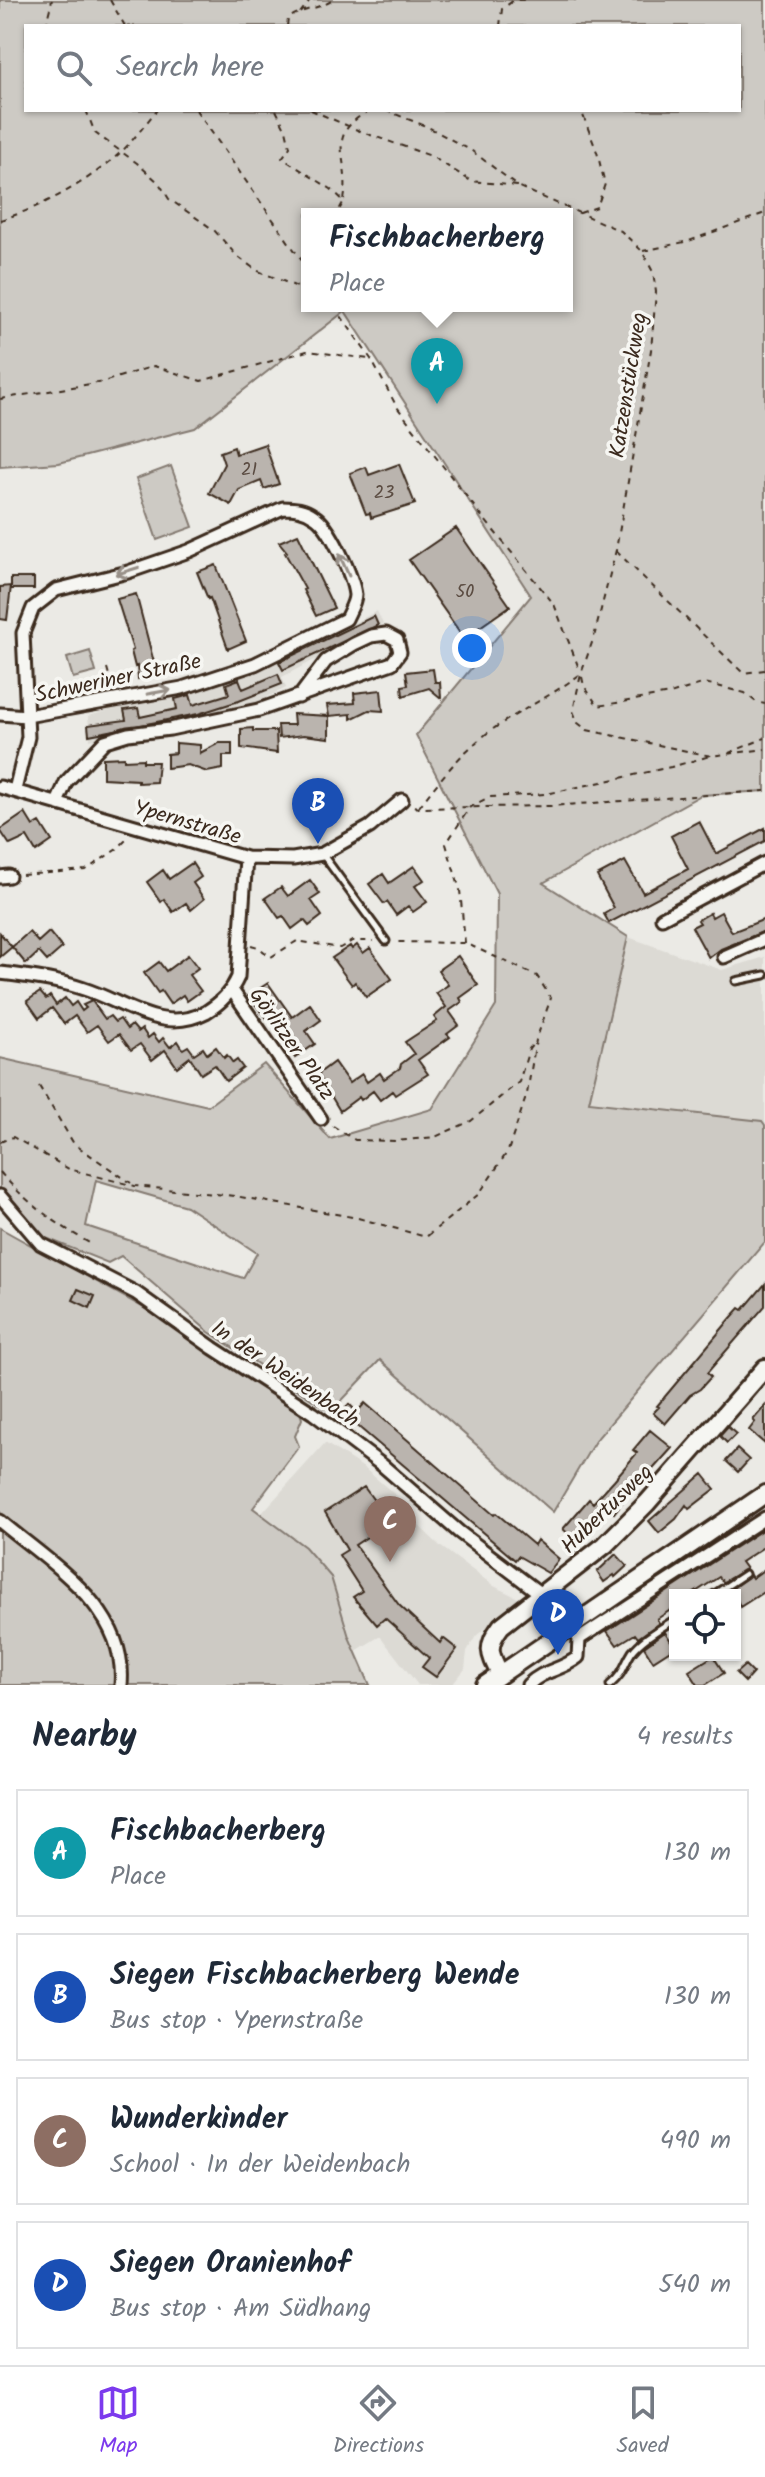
<!DOCTYPE html>
<meta charset="utf-8">
<style>
body{margin:0;font-family:Kalam,sans-serif;background:#f6f6f7;color:#1f2937}
.controls{position:absolute;right:24px;bottom:24px;display:grid;overflow:hidden;border-radius:0px;box-shadow:0 2px 6px #0004}
.controls button{width:72px;height:72px;display:grid;place-items:center;padding:0;border:0;border-bottom:2px solid #e0e1e3;background:#fff;color:#1f2937;font:40px sans-serif}
.you{position:absolute;left:472px;top:648px;width:28px;height:28px;margin:-20px;border:6px solid #fff;border-radius:50%;background:#1a73e8;box-shadow:0 0 0 12px #1a73e833}
.badge{display:grid;place-items:center;width:52px;height:52px;border-radius:50%;background:#7c3aed;color:#fff;font-size:26px;font-weight:700}
.pin{position:absolute;translate:-50% -66px;filter:drop-shadow(0 2px 4px #0008)}
.pin::after{content:'';position:absolute;top:42px;width:28px;height:24px;background:inherit;clip-path:polygon(0 0,100% 0,50% 100%)}
.popup{position:absolute;left:301px;top:208px;width:272px;height:104px;box-sizing:border-box;display:grid;place-content:center;border-radius:0px;background:#fff;filter:drop-shadow(0 2px 6px #0005);font-size:26px;white-space:nowrap;color:#747a83}
.popup b{font-size:30px;color:#1f2937}
.popup::after{content:'';position:absolute;left:50%;top:100%;margin-left:-16px;border:16px solid transparent;border-top-color:#fff}
.list{margin:0;padding:0;list-style:none}
h2{display:flex;justify-content:space-between;align-items:center;height:104px;margin:0;padding:0 32px;font-size:34px}
h2 small{font-size:26px;font-weight:400;color:#747a83}
.list li{display:grid;grid-template-columns:52px 1fr auto;gap:24px;align-items:center;box-sizing:border-box;height:128px;margin:0 16px 16px;padding:0 16px;border:2px solid #e0e1e3;border-radius:0px}
.list b{display:block;font-size:30px;white-space:nowrap}
.list p{margin:0;font-size:26px;white-space:nowrap;color:#747a83}
.list em{font-size:26px;font-style:normal;color:#747a83}
.icon{flex:none;width:44px;height:44px;fill:none;stroke:currentColor;stroke-width:2;stroke-linecap:round;stroke-linejoin:round}
.map{position:relative;flex:none;width:765px;height:1685px;overflow:hidden}
.search{position:absolute;background:#fff;box-shadow:0 2px 6px #0004;left:24px;right:24px;top:24px;height:88px;display:flex;align-items:center;gap:20px;box-sizing:border-box;padding:0 28px;border-radius:0px;color:#747a83;font-size:30px}
.sheet{height:680px;background:#fff}
nav{display:flex;justify-content:space-around;align-items:center;box-sizing:border-box;height:112px;border-top:2px solid #e0e1e3;background:#fff;font-size:22px;color:#747a83}
nav a{display:grid;justify-items:center;gap:4px}
nav .on{color:#7c3aed}
.map>svg:first-child{display:block}
.built{fill:#dcdad4}
.green{fill:#cdcac4;stroke:#847a71;stroke-width:2;fill-rule:evenodd}
.building{fill:#bab4ae;stroke:#3b2a1e;stroke-width:2}
.lines{fill:none;stroke-linecap:round;stroke-linejoin:round}
.lane-casing{stroke:#3b2a1e;stroke-width:11}
.street-casing{stroke:#3b2a1e;stroke-width:17}
.secondary-casing{stroke:#3b2a1e;stroke-width:22}
.path{stroke:#3b2a1e;stroke-width:2;stroke-dasharray:6 6;stroke-linecap:butt}
.lane{stroke:#f6f6f2;stroke-width:5}
.street{stroke:#f6f6f2;stroke-width:11}
.secondary{stroke:#f6f6f2;stroke-width:16}
.oneway{stroke:#989088}
.labels{text-anchor:middle;stroke-width:7;stroke-linejoin:round;paint-order:stroke}
.number-label{font-size:18px;fill:#5b4c42}
.street-label{font-size:22px;fill:#3b2a1e;stroke:#f6f6f2}
</style>
<div class="map">
<svg width="765" height="1685" viewBox="0 0 765 1685">
<rect width="100%" height="100%" fill="#ebeae5"/>
<filter id="ink" filterUnits="userSpaceOnUse"><feTurbulence type="fractalNoise" baseFrequency=".0125" numOctaves="2"/><feDisplacementMap in="SourceGraphic" scale="16" xChannelSelector="R" yChannelSelector="G"/><feConvolveMatrix kernelMatrix="1 2 1 2 8 2 1 2 1" color-interpolation-filters="sRGB"/></filter>
<g filter="url(#ink)">
<!-- built -->
<path class="built" d="M377,611l6,13 -101,53 4,11 -40,19 -156,33 -2,-24 187,-52z
M628,937l94,33 43,-13v168l-3,-4 -173,-18z
M325,1443l39,25 42,36 11,20 23,22 54,40 24,12 1,2 -43,36 -9,15 -2,18 -13,16h-34l-38,-49 -24,15 -7,-14 -18,-60 -26,-30 -43,-34z"/>
<!-- green -->
<path class="green" d="M0,0h765v791l-64,4 -158,88 85,54 -39,165 173,19 3,4v117l-170,199 -42,71 -173,-152 -49,52 -122,-80 -88,-76 -13,7 -67,-27 -41,-45v-133l208,48 56,-42 66,75 102,-30 64,-103 1,-112 -81,-159 115,-139 -186,-285 -150,117 -136,35 -59,4zM26,26h713v84h-713zM307,214h260v92h-260zM96,1180l90,26 71,47 -14,25 -157,-52z
M171,466l22,61 -36,13 -21,-61z
M90,651l6,21 -23,6 -6,-20z
M0,1228l153,85 146,96 3,10 -7,17 4,10 -46,62 52,39 26,30 18,60 21,48h-370z"/>
<!-- building -->
<path class="building" d="M265,444l14,40 -15,5 -3,-8 -22,9 -8,15 -22,-12 15,-29 -4,-12 14,-5 2,7z
M399,464l16,40 -44,14 -1,-5 -4,1 -16,-41 16,-6 3,8z
M456,528l54,78 -46,32 -55,-78z
M298,534l36,74 -18,8 -13,-26 2,-1 -20,-36 2,-1 -8,-10z
M216,565l30,76 -18,8 -18,-51 -2,1 -11,-27z
M11,578h23v11h-23z
M11,586l-4,34 -7,-1v-32z
M136,594l21,80 -19,5 -1,-13 -2,1 -4,-16 2,-1 -16,-51z
M374,616l4,9 -95,45 -4,-8z
M433,669l2,13h5l1,16 -12,-10 -26,8 -1,-10 6,-1 -2,-13z
M278,674l4,10 -43,17 -41,13 -109,21 -1,-10 38,-5 -2,-10 14,-2 2,9 37,-8 -2,-10 15,-4 3,10 36,-11 -3,-10 13,-5 4,10z
M381,690l2,21 -14,-1 -18,9v-5l-22,2 -2,-11 28,-2 -1,-10z
M293,714l36,2v22l-25,-3 -25,3 -1,-13h16z
M253,728v3h23l1,22 -36,-5v-19z
M176,743l24,2v8l19,-10h13v13h-9v13l-16,3 -19,-7 -21,3v-14l9,-1z
M124,757v3l19,-1v3h15l-2,20 -18,1v-3l-35,-2v-20z
M25,813l8,13 7,-4 12,19 -16,11 -9,-15 -17,8 -10,-15z
M699,821l17,33 49,-26v13l-156,82 -5,-9 10,-6 -17,-32 28,-15 18,32 45,-24 -17,-33z
M192,863l9,14 -8,6 11,16 -13,11 -5,-7 -13,9 -9,-13 -3,3 -14,-20 16,-12 6,9z
M414,866l10,14 -9,6 12,16 -14,10 -5,-6 -12,9 -9,-13 -3,2 -15,-20 14,-10 6,9z
M310,880l10,14 -9,6 11,16 -13,10 -5,-6 -12,9 -9,-13 -4,2 -14,-20 16,-11 7,9z
M721,912l11,20 33,-13v12l-44,18 -12,9 -17,-31 8,-4 -2,-3 12,-7 2,4z
M29,932l9,10 11,-10 13,16 -15,13 -8,-9 -13,12 -14,-17z
M0,933l12,14 -12,10z
M357,945l6,8 7,-5 22,31 -26,18 -11,-15 -3,3 -20,-27 18,-12 2,3z
M188,955l10,13 -9,7 12,16 -14,10 -4,-6 -13,9 -9,-13 -3,2 -14,-20 15,-11 7,9z
M458,956l20,29 -18,13 2,4 -13,9 10,14 -12,9 3,3 -32,23 10,14 -33,21 -3,-4 -12,9 -7,-9 -12,9 -2,-3 -19,14 -22,-37 16,-12 15,21 13,-9 5,8 13,-9 4,6 16,-11 1,-4 13,-10 -9,-12 32,-21 -3,-4 12,-10 -10,-14 12,-8 -10,-15z
M268,983l24,34 18,-13 11,16 -15,11 9,13 -20,14 -20,-37 -3,3 -24,-28z
M40,992l6,7 4,-3 6,9 9,-7 6,8 5,-4 6,9 4,-3 -3,-3 9,-4 13,18 5,-3 5,6 5,-3 7,10 5,-4 6,7 4,-3 6,9 5,-4 6,8 4,-4 7,9 8,-6 5,8 5,-3 6,8 9,-6 4,6 9,-7 8,11 3,-3 6,8 4,-3 6,8 -17,13 -11,-16 -14,9 -11,-17 -13,10 -12,-17 -13,10 -12,-16 -9,6 -12,-16 -10,7 -12,-16 -10,7 -12,-16 -11,8 -12,-16 -13,10 -12,-17z
M765,1284v22l-58,67 4,4 -11,12 -10,6 -25,29 -12,-11 6,-6 -2,-1 74,-88 9,-10 3,2z
M78,1289l17,7 -5,12 -17,-8z
M365,1403l129,112 2,-2 38,32 3,-5 22,19 -11,14 -30,-17 -3,4 -174,-148 8,-8 8,8z
M765,1406v38l-16,-14 6,-8 -2,-2z
M728,1427l8,7 -9,9 -7,-7z
M650,1430l22,18 -36,40 -2,-1 -20,26 -5,-4 -9,9 -27,35 -9,-8 8,-8 -9,-8 26,-30 4,4 21,-23 23,-27 -4,-3z
M737,1449l12,11 -11,12 -12,-11z
M703,1474l12,15 -26,20 -3,-4 -10,14 -17,14 -10,-12z
M364,1487l26,35 -35,23 44,60 41,38 3,-5 14,11 -21,28 -14,-10 7,-9 -44,-40 -8,7 -24,-28 9,-6 -23,-36 8,-5 -22,-38z
M765,1528v18l-24,16 5,7 -23,13 -4,-5 -28,18h-16v12l-18,12 2,4 -21,15 -3,-4 -18,11 -10,-14z
M616,1554l11,12 -12,11 -1,-2 -10,7 -7,-10z
M765,1569v22l-25,16 -5,-12 -6,-4 21,-16 2,3z
M665,1632l10,15 -22,14 -9,-14z
M713,1656l11,17 -19,12h-7l-9,-14z
M745,1665l8,8 -8,9 -9,-9z"/>
<g class="lines">
<!-- lane casing -->
<g class="lane-casing">
<path id="lane" d="M323,855l63,86
M736,981l29,-6
M713,1595l32,-21
M610,1685c15,-13 13,-19 22,-33 11,-14 28,-23 43,-33"/>
</g>
<!-- street casing -->
<g class="street-casing">
<path id="street" d="M0,714l27,2 155,-28 73,-24 91,-45c3,-7 9,-16 9,-24 -2,-18 -25,-70 -41,-79 -10,-7 -19,-8 -31,-8l-94,43 -61,21 -72,18 -23,18 -10,25 5,104 -13,53
M0,787l246,71 47,1 29,-5 48,-27 32,-27
M57,803l9,-21 39,-41 23,-7 42,-5 89,-19 133,-47 8,-11 -3,-12 -11,-6 -15,2 -17,8 -28,17 -27,36
M0,877l9,-1
M662,918l103,-55
M724,957l41,-18
M0,973c28,3 58,7 84,16 41,13 78,46 122,23 15,-9 25,-19 32,-35l8,-119
M232,990l89,129
M0,1196l41,48 95,49 77,55 100,65 69,52 77,67 83,63
M0,1521c51,43 128,88 121,164
M579,1639l186,-121
M528,1685c16,-16 33,-14 50,-28l1,-18 -4,-6"/>
</g>
<!-- secondary casing -->
<g class="secondary-casing">
<path id="secondary" d="M500,1674c-11,-21 -14,-28 1,-48l104,-81 42,-42 118,-135
M485,1685l280,-191"/>
</g>
<!-- path -->
<path class="path" d="M110,0l15,26
M574,0h34
M300,13l10,-13
M49,26l-2,-6 5,-20
M287,26l1,-7c11,-10 32,-10 45,-19
M500,26l2,-17 12,-9h12
M86,110l9,23 42,30 22,20 10,16 45,31 23,26 19,14 51,21
M196,110l111,158
M276,110l10,20 4,17 -8,11 49,31 13,12 -7,13
M311,110l51,22 69,24 40,25 47,5
M385,110l43,17 44,24 47,36 102,44 21,20 11,21 3,20 -5,58 -35,200 -22,87 -13,37 -8,37 5,12 9,7 124,26 54,-7
M344,200c8,-43 -23,-63 26,-90
M580,213l17,-6 8,-23 -8,-32 -16,-42
M0,220c43,-13 86,-37 120,-67 13,-12 25,-29 37,-43
M643,251l46,-10 76,-28
M334,306l37,53 26,48 83,107 74,90 26,67
M0,399l103,-17 51,-16 47,15 106,-30 63,8
M616,551l127,122 22,-3
M107,668l5,18
M582,677l2,9 14,20 72,-12 35,-11 40,10 11,9 9,2
M729,753l36,-15
M414,806l4,2 132,-2 215,-15
M419,807c22,-29 44,-57 74,-78 28,-19 58,-33 86,-54
M22,875l64,-5 31,-21 11,-11
M465,943l-5,-53 -14,-46 24,-37 19,-10 57,-3 125,-27 39,-11
M251,945l7,2 13,10 26,-16 43,7 12,-7h22
M39,1086l35,58 57,39
M333,1126l22,14 42,1 38,-4 36,-16 48,-39 10,-33 5,-6
M0,1142l13,-5 56,32 66,17 100,10 123,22 68,19 53,-43 29,-43 19,-57 9,-54 15,-42 -14,-22 -72,-33 -69,-1
M0,1172c26,31 58,53 93,73"/>
<!-- lane -->
<use href="#lane" class="lane"/>
<!-- street -->
<use href="#street" class="street"/>
<!-- secondary -->
<use href="#secondary" class="secondary"/>
</g>
<!-- one-way arrows -->
<defs><path id="oneway-shaft" d="M-6 0H5M1.5-3L5.5 0L1.5 3" fill="none" stroke-width="1.6" stroke-linecap="round" stroke-linejoin="round" transform="scale(2)"/></defs>
<g class="oneway">
<use href="#oneway-shaft" transform="translate(344 565) rotate(-114)"/>
<use href="#oneway-shaft" transform="translate(127 571) rotate(163)"/>
<use href="#oneway-shaft" transform="translate(159 692) rotate(-10)"/>
</g>
</g>
<g class="labels">
<!-- number labels -->
<g class="number-label">
<text x="249" y="475">21</text>
<text x="384" y="498">23</text>
<text x="465" y="597">50</text>
</g>
<!-- street labels -->
<g class="street-label">
<text transform="translate(627 385) rotate(-81)" y="8">Katzenstückweg</text>
<text transform="translate(118 677) rotate(-12)" y="8">Schweriner Straße</text>
<text transform="translate(188 821) rotate(16)" y="8">Ypernstraße</text>
<text transform="translate(293 1043) rotate(55)" y="8">Görlitzer Platz</text>
<text transform="translate(286 1373) rotate(34)" y="8">In der Weidenbach</text>
<text transform="translate(606 1508) rotate(-44)" y="8">Hubertusweg</text>
</g>
</g>
</svg>
<div class="controls">
<button><svg class="icon" aria-label="locate" viewBox="0 0 24 24"><circle cx="12" cy="12" r="6"/><path d="M12 2v4M12 18v4M2 12h4M18 12h4"/></svg></button>
</div>
<div class="you"></div>
<div class="pin badge" style="left:437px;top:404px;background:#0f9aa8">A</div>
<div class="popup"><b>Fischbacherberg</b>Place</div>
<div class="pin badge" style="left:318px;top:844px;background:#1a4fb4">B</div>
<div class="pin badge" style="left:390px;top:1562px;background:#8d6e63">C</div>
<div class="pin badge" style="left:558px;top:1655px;background:#1a4fb4">D</div>
<div class="search"><svg class="icon" aria-label="search" viewBox="0 0 24 24"><circle cx="10" cy="10" r="6"/><path d="M15 15l6 6"/></svg>Search here</div>
</div>
<section class="sheet">
<h2>Nearby<small>4 results</small></h2>
<ul class="list">
<li><span class="badge" style="background:#0f9aa8">A</span><div><b>Fischbacherberg</b><p>Place</p></div><em>130 m</em></li>
<li><span class="badge" style="background:#1a4fb4">B</span><div><b>Siegen Fischbacherberg Wende</b><p>Bus stop · Ypernstraße</p></div><em>130 m</em></li>
<li><span class="badge" style="background:#8d6e63">C</span><div><b>Wunderkinder</b><p>School · In der Weidenbach</p></div><em>490 m</em></li>
<li><span class="badge" style="background:#1a4fb4">D</span><div><b>Siegen Oranienhof</b><p>Bus stop · Am Südhang</p></div><em>540 m</em></li>
</ul>
</section>
<nav>
<a class="on"><svg class="icon" aria-label="map" viewBox="0 0 24 24"><path d="M3 6l6-2 6 2 6-2v14l-6 2-6-2-6 2zM9 4v14M15 6v14"/></svg>Map</a>
<a><svg class="icon" aria-label="directions" viewBox="0 0 24 24"><path d="M12 3l9 9-9 9-9-9zM9 14v-3h6M13 9l2 2-2 2"/></svg>Directions</a>
<a><svg class="icon" aria-label="saved" viewBox="0 0 24 24"><path d="M7 4h10v16l-5-4-5 4z"/></svg>Saved</a>
</nav>
